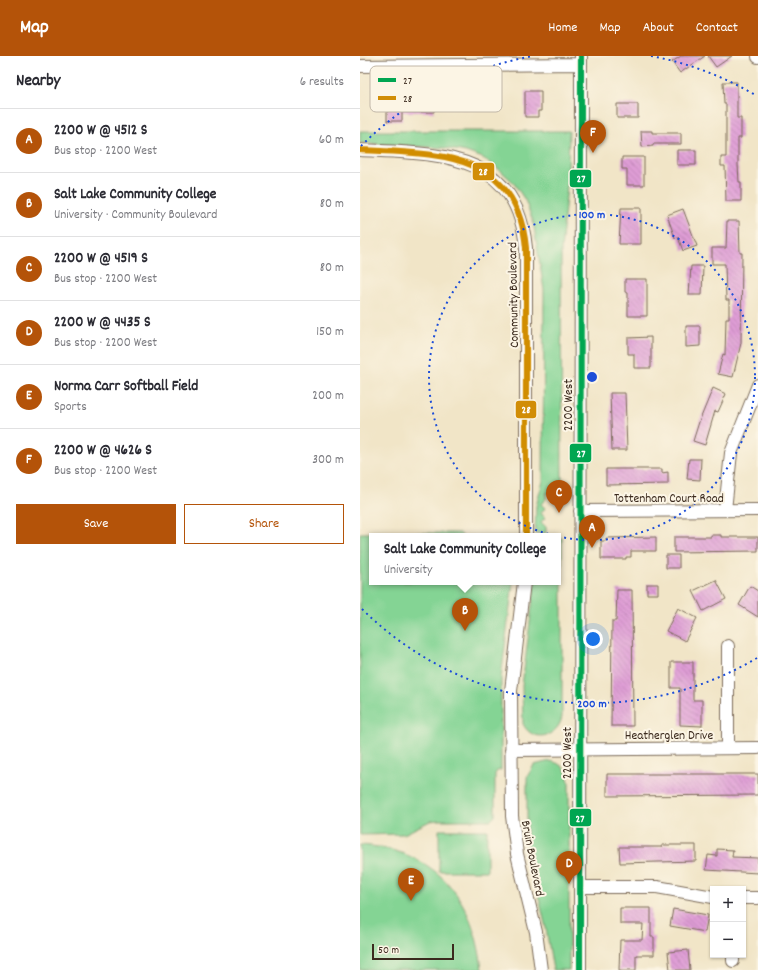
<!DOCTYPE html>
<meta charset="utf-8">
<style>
body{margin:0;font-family:Dekko,sans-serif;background:#f2f2f3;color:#2b2b33}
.controls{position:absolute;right:12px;bottom:12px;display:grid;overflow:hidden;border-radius:0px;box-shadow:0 1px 3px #0004}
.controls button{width:36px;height:36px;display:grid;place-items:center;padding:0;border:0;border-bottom:1px solid #e1e1e2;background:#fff;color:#2b2b33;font:20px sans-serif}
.scale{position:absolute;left:12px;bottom:10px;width:82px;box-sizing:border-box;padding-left:4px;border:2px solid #3b2a1e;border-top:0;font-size:11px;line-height:14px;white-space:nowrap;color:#3b2a1e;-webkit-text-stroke:3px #fcf5e5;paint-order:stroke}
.you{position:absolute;left:233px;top:583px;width:14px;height:14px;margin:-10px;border:3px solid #fff;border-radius:50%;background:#1a73e8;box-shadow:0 0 0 6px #1a73e833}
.badge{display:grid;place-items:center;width:26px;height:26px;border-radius:50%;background:#b45309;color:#fff;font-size:13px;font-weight:700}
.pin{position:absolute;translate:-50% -33px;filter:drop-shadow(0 1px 2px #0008)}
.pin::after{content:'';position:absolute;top:21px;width:14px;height:12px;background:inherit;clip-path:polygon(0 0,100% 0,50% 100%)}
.popup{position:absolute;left:9px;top:477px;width:192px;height:52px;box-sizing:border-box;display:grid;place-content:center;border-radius:0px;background:#fff;filter:drop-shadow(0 1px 3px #0005);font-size:13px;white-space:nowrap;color:#7c7c81}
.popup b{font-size:15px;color:#2b2b33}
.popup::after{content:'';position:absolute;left:50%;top:100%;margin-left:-8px;border:8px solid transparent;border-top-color:#fff}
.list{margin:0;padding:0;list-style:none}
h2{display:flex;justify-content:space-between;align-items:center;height:52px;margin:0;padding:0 16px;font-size:17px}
h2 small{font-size:13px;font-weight:400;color:#7c7c81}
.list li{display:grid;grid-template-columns:26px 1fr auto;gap:12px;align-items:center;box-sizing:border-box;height:64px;padding:0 16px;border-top:1px solid #e1e1e2}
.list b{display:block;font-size:15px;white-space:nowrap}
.list p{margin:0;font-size:13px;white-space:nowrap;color:#7c7c81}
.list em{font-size:13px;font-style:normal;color:#7c7c81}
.actions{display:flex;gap:8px;padding:12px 16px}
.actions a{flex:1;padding:9px 0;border:1px solid #b45309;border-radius:0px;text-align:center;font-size:14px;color:#b45309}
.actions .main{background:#b45309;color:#fff}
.map{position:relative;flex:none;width:398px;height:914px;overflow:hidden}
header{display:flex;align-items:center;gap:24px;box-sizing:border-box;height:56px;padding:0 20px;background:#b45309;color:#fff}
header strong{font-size:19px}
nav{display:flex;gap:22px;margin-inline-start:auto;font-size:14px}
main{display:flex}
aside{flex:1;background:#fff}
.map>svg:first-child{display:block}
.grass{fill:#84d494;stroke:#607f59}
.building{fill:url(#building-back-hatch)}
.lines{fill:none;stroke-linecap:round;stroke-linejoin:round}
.minor-casing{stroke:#7b6b59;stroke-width:14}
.minor{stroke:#fff;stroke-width:12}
.bus-1-casing{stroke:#fcf5e5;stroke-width:9}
.bus-2-casing{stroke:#fcf5e5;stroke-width:9}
.bus-1{stroke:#00a651;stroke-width:6}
.bus-2{stroke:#d18d06;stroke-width:6}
.ring{fill:none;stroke:#1d4ed8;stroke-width:2;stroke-dasharray:2 4}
.labels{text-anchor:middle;stroke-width:4;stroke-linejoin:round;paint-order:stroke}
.street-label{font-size:13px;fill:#3b2a1e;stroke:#fcf5e5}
.key{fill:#fcf5e5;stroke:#c2b8a9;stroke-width:1}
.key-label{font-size:11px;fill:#3b2a1e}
.centre{fill:#1d4ed8;stroke:#fcf5e5;stroke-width:2}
.ring-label{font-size:12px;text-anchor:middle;font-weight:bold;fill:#1d4ed8;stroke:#fcf5e5;stroke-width:4;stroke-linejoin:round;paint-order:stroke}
.line-badge{stroke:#fcf5e5;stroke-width:1.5}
.badge-label{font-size:11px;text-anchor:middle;font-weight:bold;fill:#fff}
</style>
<header>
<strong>Map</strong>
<nav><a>Home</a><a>Map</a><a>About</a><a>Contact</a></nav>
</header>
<main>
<aside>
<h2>Nearby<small>6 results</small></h2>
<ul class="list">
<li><span class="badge">A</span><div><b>2200 W @ 4512 S</b><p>Bus stop · 2200 West</p></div><em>60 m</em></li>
<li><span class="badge">B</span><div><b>Salt Lake Community College</b><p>University · Community Boulevard</p></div><em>80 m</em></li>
<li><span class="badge">C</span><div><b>2200 W @ 4519 S</b><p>Bus stop · 2200 West</p></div><em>80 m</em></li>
<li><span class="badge">D</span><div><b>2200 W @ 4435 S</b><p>Bus stop · 2200 West</p></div><em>150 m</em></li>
<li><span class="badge">E</span><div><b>Norma Carr Softball Field</b><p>Sports</p></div><em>200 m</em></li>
<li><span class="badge">F</span><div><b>2200 W @ 4626 S</b><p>Bus stop · 2200 West</p></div><em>300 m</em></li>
</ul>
<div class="actions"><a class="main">Save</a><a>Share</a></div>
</aside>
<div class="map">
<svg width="398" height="914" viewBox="0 0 398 914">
<defs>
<pattern id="building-back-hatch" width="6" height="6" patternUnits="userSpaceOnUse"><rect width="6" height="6" fill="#df9dd6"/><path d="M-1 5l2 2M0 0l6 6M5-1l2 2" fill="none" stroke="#b680ad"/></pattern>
</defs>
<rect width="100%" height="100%" fill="#fcf5e5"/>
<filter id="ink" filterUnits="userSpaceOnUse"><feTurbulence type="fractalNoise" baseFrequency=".025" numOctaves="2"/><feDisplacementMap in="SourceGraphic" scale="8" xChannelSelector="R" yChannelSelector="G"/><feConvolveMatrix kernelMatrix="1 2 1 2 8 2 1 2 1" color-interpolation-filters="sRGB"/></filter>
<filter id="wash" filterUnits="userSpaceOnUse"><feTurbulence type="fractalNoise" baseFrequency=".012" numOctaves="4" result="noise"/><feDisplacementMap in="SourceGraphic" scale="16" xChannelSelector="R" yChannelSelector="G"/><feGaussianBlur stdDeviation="0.9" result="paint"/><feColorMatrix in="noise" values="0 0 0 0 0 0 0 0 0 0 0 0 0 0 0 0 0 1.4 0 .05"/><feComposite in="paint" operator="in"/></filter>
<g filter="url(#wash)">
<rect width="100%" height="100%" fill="#f1e5c7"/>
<!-- grass -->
<path class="grass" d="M0,75h209l-1,44 -7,75 1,244 -16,-1v6l-5,5 4,4 -4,5 4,5 -4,4 5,5v6h-11l1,-27 7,-25 1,-191 -11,-69 -8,-21 -12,-18 -13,-12 -17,-12 -17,-6 -22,-4 -84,-5z
M0,477h100l3,3h-91v46h141l-12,96v92l-4,1 -2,3v42l-4,4h-52l-9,1 -26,13 -44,1z
M198,482h4v179c-4,20 -29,27 -39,7l-1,-38 13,-104h23z
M190,705c12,2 18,10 19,22v187h-16l-7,-42 -19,-80v-71l7,-12z
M79,774h48v41h-48z
M0,789c76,5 114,52 122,125h-122z"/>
<g id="blocks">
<!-- building -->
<path class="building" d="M321,0h24l-25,17 -8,-11z
M348,0h24l-16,11z
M363,26h14v36h4v20h-3v27l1,17h2v19h-15l-1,-35h-4v-9h5v-53h-2z
M101,35h19v5l17,1 1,11 -37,1z
M165,35h16v20h-3v6h-13z
M58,36h16v20h-32v9h-15v-24h31z
M257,48h21v14h-21z
M281,75h11v2h29v11h-28v2l-11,1z
M317,94h19v15h-19z
M262,101h22v28h-17v-16h-5z
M261,152h20v36h-22z
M323,153l14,37 -14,5 -5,-14 -3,1 -8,-23z
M367,165h12l1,32h2l-1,90 -8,34 -15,-3 5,-20 2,1 1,-37h3v-18h-3l-1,-36h-13v-16h14z
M331,210h12l-1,29h-13z
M265,223h22v37h-19v-23l-3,-1z
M326,270h14v20l-14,1z
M291,281v31h-17v-14h-6v-16z
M353,332l13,6 -8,18 -3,-1 -10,34 -12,-4 6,-19z
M250,337h15l2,57h-15z
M329,403h12l-1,21 -13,-1z
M246,413h56v4l6,-1v12l-62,1z
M351,479h10v2h37v14l-84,1v-15h37z
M296,481v14h-25v6h-5v2h-25v-18h5v-3z
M306,499h13v13h-13z
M356,524l10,19 -23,12 -10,-20z
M287,528h11v10h-11z
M390,530l8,5v26l-19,-12z
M257,534h15l1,136h-22l1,-105h4z
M318,552l19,10 -12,23 -19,-10z
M311,606h22v38h9v26l-22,-1v-37h-9z
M247,718h151v21l-151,1z
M302,789h34v16l-76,2 -1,-16h43z
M357,793l16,1 -1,7 26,1v15l-52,-3 2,-15 9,1z
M260,852h31v29h3v18h-18v15h-17l1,-30h22l1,-16h-23z
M313,853l35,6 -3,17 -35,-6z
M328,894l2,20h-20l-2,-18z"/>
</g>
</g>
<g filter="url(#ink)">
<use href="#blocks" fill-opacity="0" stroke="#7b6b59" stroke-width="1"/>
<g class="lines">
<!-- minor casing -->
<g class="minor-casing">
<path id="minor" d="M398,0v1
M0,10l221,-2
M0,94c77,4 157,0 166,98v288
M365,454l6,-57 27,-68
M220,455l178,-1
M164,526l-13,109 1,125 5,38 19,78 5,38
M368,590v102
M151,694l247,-2
M220,831h77l56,10
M383,842h15
M373,899v6
M220,914l1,-914"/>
</g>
<!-- minor -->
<use href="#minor" class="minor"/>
<!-- bus-1 casing -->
<g class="bus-1-casing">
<path id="bus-1" d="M220,914l1,-914"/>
</g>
<!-- bus-2 casing -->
<g class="bus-2-casing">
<path id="bus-2" d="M0,94c77,4 157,0 166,98v288"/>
</g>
<!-- bus-1 -->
<use href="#bus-1" class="bus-1"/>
<!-- bus-2 -->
<use href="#bus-2" class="bus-2"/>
</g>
</g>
<!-- distance rings -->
<g class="ring">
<circle cx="232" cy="321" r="163"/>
<path d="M397 602A326 326 0 0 1 1 552M1 90A326 326 0 0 1 173 0M291 0A326 326 0 0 1 397 40"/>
</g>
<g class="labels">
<!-- street labels -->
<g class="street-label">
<text transform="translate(152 239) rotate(-91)" y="5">Community Boulevard</text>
<text transform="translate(207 349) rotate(-90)" y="5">2200 West</text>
<text x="309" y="446">Tottenham Court Road</text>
<text x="309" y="683">Heatherglen Drive</text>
<text transform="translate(206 697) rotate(-90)" y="5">2200 West</text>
<text transform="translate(174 802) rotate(79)" y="5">Bruin Boulevard</text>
</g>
</g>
<!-- legend -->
<rect x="10" y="10" width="132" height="46" rx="6" class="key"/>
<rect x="18" y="22" width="18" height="4" fill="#00a651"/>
<rect x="18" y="40" width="18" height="4" fill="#d18d06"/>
<g class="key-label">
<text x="43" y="28">27</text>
<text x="43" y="46">28</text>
</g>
<circle cx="232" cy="321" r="6" class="centre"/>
<g class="ring-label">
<text x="232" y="162">100 m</text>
<text x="232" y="651">200 m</text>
</g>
<g class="line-badge">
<rect x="112" y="106" width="23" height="19" rx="4" fill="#d18d06"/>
<rect x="209" y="113" width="23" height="19" rx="4" fill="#00a651"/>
<rect x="155" y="344" width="22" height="19" rx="4" fill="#d18d06"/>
<rect x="209" y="387" width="23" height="20" rx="4" fill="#00a651"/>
<rect x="209" y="752" width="23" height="19" rx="4" fill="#00a651"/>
</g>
<g class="badge-label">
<text x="123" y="119">28</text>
<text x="221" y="126">27</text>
<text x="166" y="357">28</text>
<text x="221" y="401">27</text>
<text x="220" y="766">27</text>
</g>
</svg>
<div class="controls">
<button>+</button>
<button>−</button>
</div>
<div class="scale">50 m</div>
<div class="you"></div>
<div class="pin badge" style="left:232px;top:492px">A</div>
<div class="pin badge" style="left:105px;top:575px">B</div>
<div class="popup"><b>Salt Lake Community College</b>University</div>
<div class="pin badge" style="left:199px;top:457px">C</div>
<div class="pin badge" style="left:209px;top:828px">D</div>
<div class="pin badge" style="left:51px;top:845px">E</div>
<div class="pin badge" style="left:233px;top:97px">F</div>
</div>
</main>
